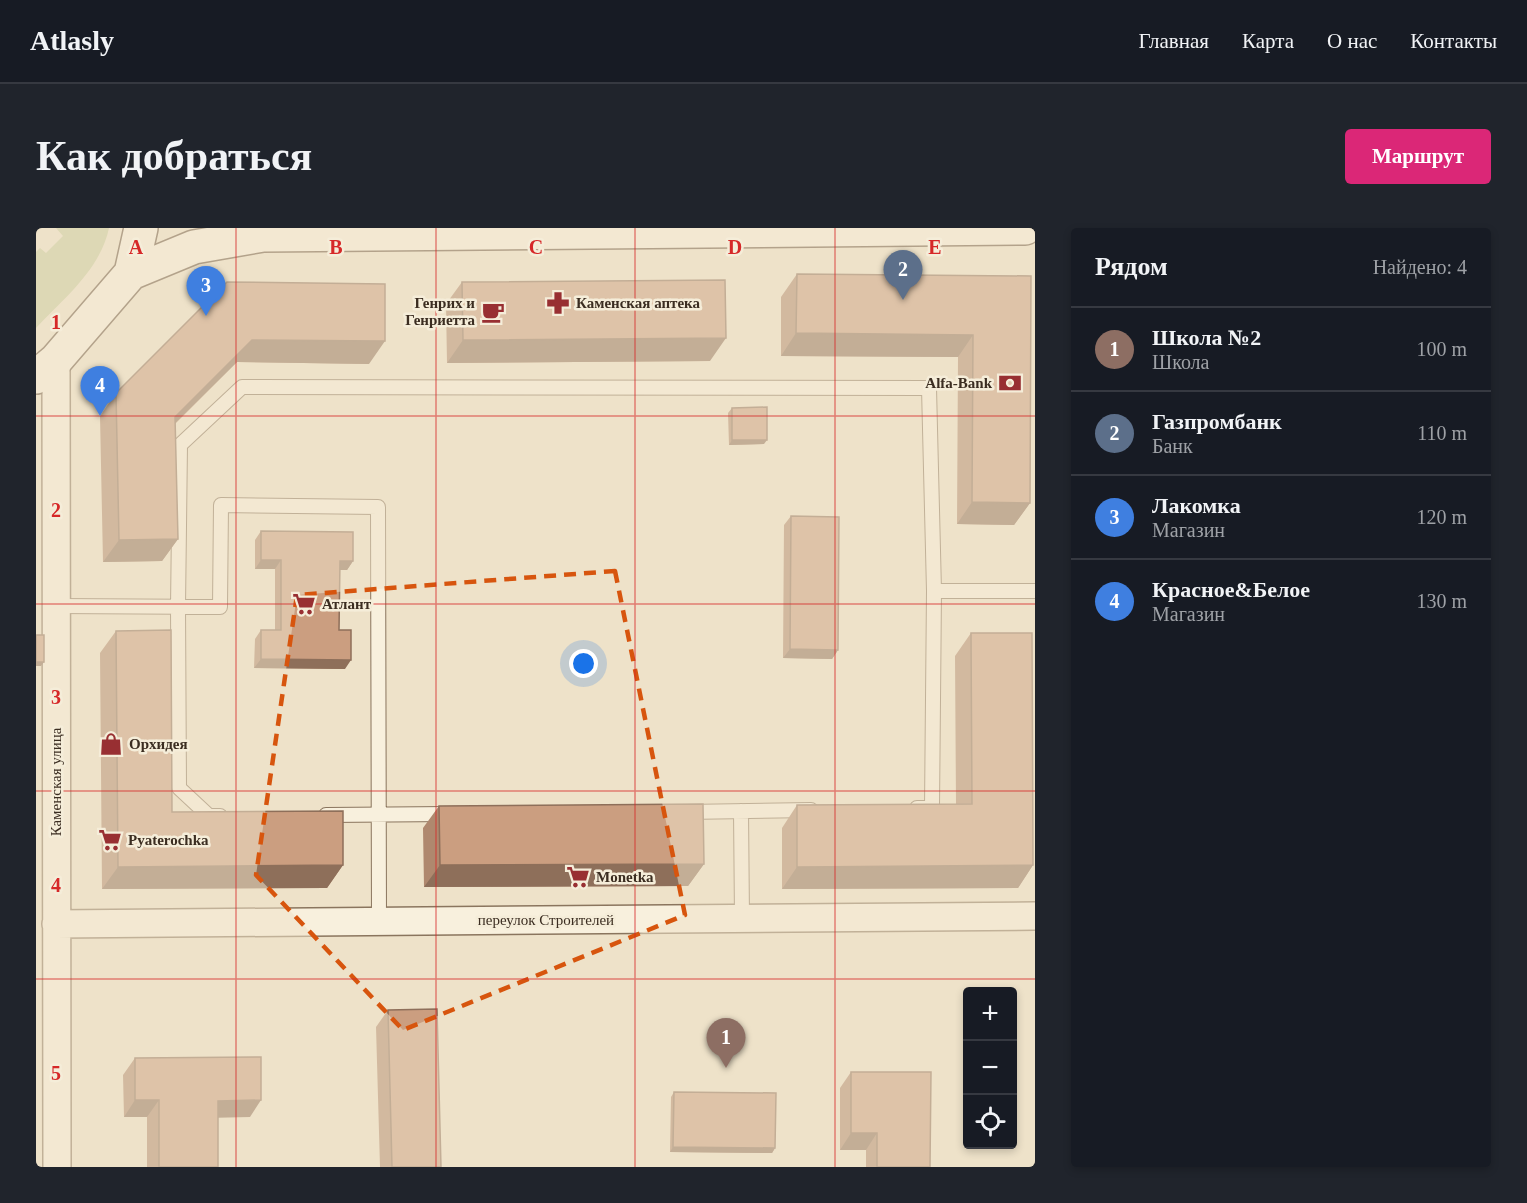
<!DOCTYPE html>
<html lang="ru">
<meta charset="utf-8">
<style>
body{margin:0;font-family:Georgia,serif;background:#20242c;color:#f1f3f6}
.controls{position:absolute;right:18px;bottom:18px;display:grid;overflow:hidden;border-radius:6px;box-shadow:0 3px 9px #0003}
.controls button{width:54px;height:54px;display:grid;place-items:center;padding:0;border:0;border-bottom:2px solid #363941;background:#171b24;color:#f1f3f6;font:30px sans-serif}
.you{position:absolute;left:548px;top:436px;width:21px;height:21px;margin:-15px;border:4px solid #fff;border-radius:50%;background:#1a73e8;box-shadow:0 0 0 9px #1a73e833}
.badge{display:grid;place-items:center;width:39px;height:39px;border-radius:50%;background:#db2777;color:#fff;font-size:20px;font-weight:700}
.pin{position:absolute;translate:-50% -50px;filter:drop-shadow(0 2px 3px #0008)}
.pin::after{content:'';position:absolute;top:32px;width:21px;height:18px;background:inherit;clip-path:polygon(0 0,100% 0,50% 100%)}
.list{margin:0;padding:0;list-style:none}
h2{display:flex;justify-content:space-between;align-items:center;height:78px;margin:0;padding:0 24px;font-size:26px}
h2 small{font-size:20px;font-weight:400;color:#9ea1a6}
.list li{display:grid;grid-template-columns:39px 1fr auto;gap:18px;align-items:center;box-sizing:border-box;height:84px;padding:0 24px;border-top:2px solid #363941}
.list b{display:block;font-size:22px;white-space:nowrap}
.list p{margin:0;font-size:20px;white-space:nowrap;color:#9ea1a6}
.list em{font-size:20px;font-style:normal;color:#9ea1a6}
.icon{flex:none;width:33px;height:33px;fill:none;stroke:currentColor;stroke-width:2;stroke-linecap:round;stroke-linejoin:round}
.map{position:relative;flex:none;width:999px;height:939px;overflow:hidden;border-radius:6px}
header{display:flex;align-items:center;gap:36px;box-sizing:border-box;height:84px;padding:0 30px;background:#171b24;border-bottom:2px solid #363941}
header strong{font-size:28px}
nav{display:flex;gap:33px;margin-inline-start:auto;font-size:21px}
.intro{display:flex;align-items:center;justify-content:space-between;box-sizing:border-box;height:144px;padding:0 36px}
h1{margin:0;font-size:42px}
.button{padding:15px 27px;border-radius:6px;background:#db2777;color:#fff;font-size:21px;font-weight:700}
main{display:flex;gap:36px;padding:0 36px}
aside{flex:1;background:#171b24;border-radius:6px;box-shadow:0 3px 9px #0003}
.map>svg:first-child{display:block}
.green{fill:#c7cc9d}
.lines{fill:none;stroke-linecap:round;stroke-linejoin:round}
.lane-casing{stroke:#8a755e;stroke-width:16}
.street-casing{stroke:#8a755e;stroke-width:30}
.secondary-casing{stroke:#6c5641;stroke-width:36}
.lane{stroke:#f8f0dd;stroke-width:14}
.street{stroke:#f8f0dd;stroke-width:27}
.secondary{stroke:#f8f0dd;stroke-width:33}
.wall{fill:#af886e}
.shaded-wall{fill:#8e6f5a}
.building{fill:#cb9e80;stroke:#8e6f5a;stroke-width:1.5}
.marked{fill:none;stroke:#d7550e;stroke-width:4.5;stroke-dasharray:12 8;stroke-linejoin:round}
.grid{fill:none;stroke:#d62828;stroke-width:1.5;stroke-opacity:0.55}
.labels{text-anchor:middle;stroke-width:5;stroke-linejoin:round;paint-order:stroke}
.poi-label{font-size:15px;font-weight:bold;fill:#3b2d21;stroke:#f5edd9;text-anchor:start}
.street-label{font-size:15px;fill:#3b2d21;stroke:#f5edd9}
.grid-label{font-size:20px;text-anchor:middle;font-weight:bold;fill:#d62828;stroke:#f5edd9;stroke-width:5;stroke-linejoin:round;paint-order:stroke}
</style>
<header>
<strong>Atlasly</strong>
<nav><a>Главная</a><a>Карта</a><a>О нас</a><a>Контакты</a></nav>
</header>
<div class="intro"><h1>Как добраться</h1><a class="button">Маршрут</a></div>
<main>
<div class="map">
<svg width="999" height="939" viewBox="0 0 999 939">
<rect width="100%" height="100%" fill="#eee2c9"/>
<!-- green -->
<path class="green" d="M20,0h53c-9,42 -45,70 -73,100v-76l4,-4 6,5 17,-17z"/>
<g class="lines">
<!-- lane casing -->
<g class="lane-casing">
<path id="lane" d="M20,378l164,1 1,-102 157,2 1,414
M881,580h15l2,-217
M705,583l1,107
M650,584l125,-2
M290,587l125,-1
M184,588h-11l-30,-28 -1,-181 2,-162 62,-58 687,1 5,203h101"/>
</g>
<!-- street casing -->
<g class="street-casing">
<path id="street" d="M20,132l1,807
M20,696l979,-8"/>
</g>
<!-- secondary casing -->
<g class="secondary-casing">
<path id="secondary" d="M95,45l63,-26 69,-12 762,-7
M0,149l20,-17 75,-87 10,-45"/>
</g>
<!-- lane -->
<use href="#lane" class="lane"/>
<!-- street -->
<use href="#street" class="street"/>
<!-- secondary -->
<use href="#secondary" class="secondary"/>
</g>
<!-- wall -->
<path class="wall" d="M761,46l234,2 -1,227 -16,22 -57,-1 1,-167 -177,-1v-59z
M191,54l142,82 -132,-2 -62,62 3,115 -16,22 -59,1 -3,-146 16,-23z
M426,54l248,79 -263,2 -1,-59z
M696,180l32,36 -35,1 -1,-32z
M755,288l47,134 -6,9 -49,-1 1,-133z
M225,303l92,30 -6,9h-7l-1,60 6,39 -91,-1 1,-29 6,-9h14v-61h-20v-29z
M80,403l56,181 171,53 -16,23 -225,1 -2,-236z
M935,405l62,232 -15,23 -236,1v-61l15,-23 159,-1 -1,-148z
M403,578l265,58 -16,22 -264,1 -1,-59z
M352,782l53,157h-61l-4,-140z
M99,830l115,59h-32v50h-71v-50h-23l-1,-42z
M815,844l79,95h-64v-17h-26v-62z
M638,864l101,56 -3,5 -102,-1 1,-55z"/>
<!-- shaded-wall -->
<path class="shaded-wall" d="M760,105l177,2 -15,22 -177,-1z
M690,110l-16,23 -263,2 16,-23z
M216,112l133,1 -16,23 -132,-2 -78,77 16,-22z
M696,212h35l-3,4 -35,1z
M936,274l58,1 -16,22 -57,-1z
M142,311l-16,22 -59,1 16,-22z
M225,332h20l-6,9h-20z
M304,333h13l-6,9h-13z
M754,421l48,1 -6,9 -49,-1z
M225,431l90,1 -6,9 -91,-1z
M0,434h8l-3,4h-5z
M668,636l-16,22 -264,1 16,-22z
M307,637l-16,23 -225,1 16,-22z
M997,637l-15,23 -236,1 15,-22z
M99,872h24l-12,17h-23z
M225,872l-11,17 -44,1 12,-17z
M815,905h26l-11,17h-26z
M637,919l102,1 -3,5 -102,-1z"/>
<!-- building -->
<path class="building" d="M761,46l234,2 -1,227 -58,-1 1,-167 -177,-2z
M689,52l1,58 -263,2 -1,-58z
M191,54l158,2v57l-133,-1 -77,77 3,122 -59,1 -3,-147z
M731,179v33h-35v-32z
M755,288l48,1 -1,133 -48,-1z
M225,303l92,1v29h-13l-1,69h12v30l-90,-1v-29h20v-70h-20z
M135,402l1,182 171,-1v54l-225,2 -2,-236z
M935,405h61l1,232 -236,2v-62l175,-1z
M0,407h8v27h-8z
M667,576l1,60 -264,1 -1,-59z
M401,781l4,158h-49l-4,-157z
M225,829v43l-43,1v66h-59v-67h-24v-42z
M815,844h80l-1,95h-53v-34h-26z
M638,864l102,1 -1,55 -102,-1z"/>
<!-- marked area -->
<path d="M0 0H999V939H0ZM579,343l70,344 -282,115 -147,-155 41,-280z" fill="#eee2c9" fill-opacity=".55" fill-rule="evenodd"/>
<path class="marked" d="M579,343l70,344 -282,115 -147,-155 41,-280z"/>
<!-- grid -->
<path class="grid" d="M200,0v939M400,0v939M599,0v939M799,0v939M0,188h999M0,376h999M0,563h999M0,751h999"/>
<!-- icons -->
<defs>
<g id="pharmacy-bare" transform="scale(1.8)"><path d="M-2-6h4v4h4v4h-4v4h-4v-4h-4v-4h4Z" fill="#982f32" stroke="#f5edd9" stroke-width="2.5" paint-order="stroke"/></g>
<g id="cafe-bare" transform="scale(1.8)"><path d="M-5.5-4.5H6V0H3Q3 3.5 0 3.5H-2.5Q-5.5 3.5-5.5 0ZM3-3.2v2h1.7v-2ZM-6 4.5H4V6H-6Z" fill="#982f32" stroke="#f5edd9" stroke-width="2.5" paint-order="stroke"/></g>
<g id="bank-bare" transform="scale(1.8)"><path d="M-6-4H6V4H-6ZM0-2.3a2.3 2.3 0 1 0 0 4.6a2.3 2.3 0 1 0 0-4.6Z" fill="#982f32" stroke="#f5edd9" stroke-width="2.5" paint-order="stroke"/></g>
<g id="supermarket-bare" transform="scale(1.8)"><path d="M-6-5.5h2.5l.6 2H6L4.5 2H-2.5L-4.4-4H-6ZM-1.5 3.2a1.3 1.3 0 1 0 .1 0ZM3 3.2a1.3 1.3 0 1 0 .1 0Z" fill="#982f32" stroke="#f5edd9" stroke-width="2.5" paint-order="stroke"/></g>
<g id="shop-bare" transform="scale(1.8)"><path d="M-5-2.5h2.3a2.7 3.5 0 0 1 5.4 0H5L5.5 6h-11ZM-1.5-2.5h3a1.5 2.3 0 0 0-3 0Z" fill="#982f32" stroke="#f5edd9" stroke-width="2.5" paint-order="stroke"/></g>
</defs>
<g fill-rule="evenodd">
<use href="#pharmacy-bare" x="522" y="75"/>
<use href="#cafe-bare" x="457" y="84"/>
<use href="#bank-bare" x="974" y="155"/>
<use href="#supermarket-bare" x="268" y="376"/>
<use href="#shop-bare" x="75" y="516"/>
<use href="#supermarket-bare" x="74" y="612"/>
<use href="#supermarket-bare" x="542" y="649"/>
</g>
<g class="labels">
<!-- poi labels -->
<g class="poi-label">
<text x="439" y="80" text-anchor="end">Генрих и<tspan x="439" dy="17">Генриетта</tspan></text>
<text x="540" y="80">Каменская аптека</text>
<text x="956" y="160" text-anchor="end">Alfa-Bank</text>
<text x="286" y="381">Атлант</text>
<text x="93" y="521">Орхидея</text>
<text x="92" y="617">Pyaterochka</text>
<text x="560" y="654">Monetka</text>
</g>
<!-- street labels -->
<g class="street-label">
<text transform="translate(20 554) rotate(-90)" y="5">Каменская улица</text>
<text x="510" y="697">переулок Строителей</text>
</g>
</g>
<g class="grid-label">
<text x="100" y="26">A</text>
<text x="300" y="26">B</text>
<text x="500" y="26">C</text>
<text x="699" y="26">D</text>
<text x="899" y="26">E</text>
<text x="20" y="101">1</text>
<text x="20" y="289">2</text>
<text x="20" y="476">3</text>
<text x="20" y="664">4</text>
<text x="20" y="852">5</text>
</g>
</svg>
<div class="controls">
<button>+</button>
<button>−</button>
<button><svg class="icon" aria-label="locate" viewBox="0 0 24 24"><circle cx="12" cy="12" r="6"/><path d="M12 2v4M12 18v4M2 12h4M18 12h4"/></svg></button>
</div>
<div class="you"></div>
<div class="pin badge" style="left:690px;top:840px;background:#8d6e63">1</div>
<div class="pin badge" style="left:867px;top:72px;background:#5c6f8a">2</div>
<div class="pin badge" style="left:170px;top:88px;background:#3f7fe0">3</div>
<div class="pin badge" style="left:64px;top:188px;background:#3f7fe0">4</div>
</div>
<aside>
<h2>Рядом<small>Найдено: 4</small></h2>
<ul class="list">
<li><span class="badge" style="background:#8d6e63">1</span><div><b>Школа №2</b><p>Школа</p></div><em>100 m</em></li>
<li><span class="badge" style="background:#5c6f8a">2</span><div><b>Газпромбанк</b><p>Банк</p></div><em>110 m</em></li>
<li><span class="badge" style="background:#3f7fe0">3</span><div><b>Лакомка</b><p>Магазин</p></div><em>120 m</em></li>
<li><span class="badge" style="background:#3f7fe0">4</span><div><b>Красное&amp;Белое</b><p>Магазин</p></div><em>130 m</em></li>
</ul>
</aside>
</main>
